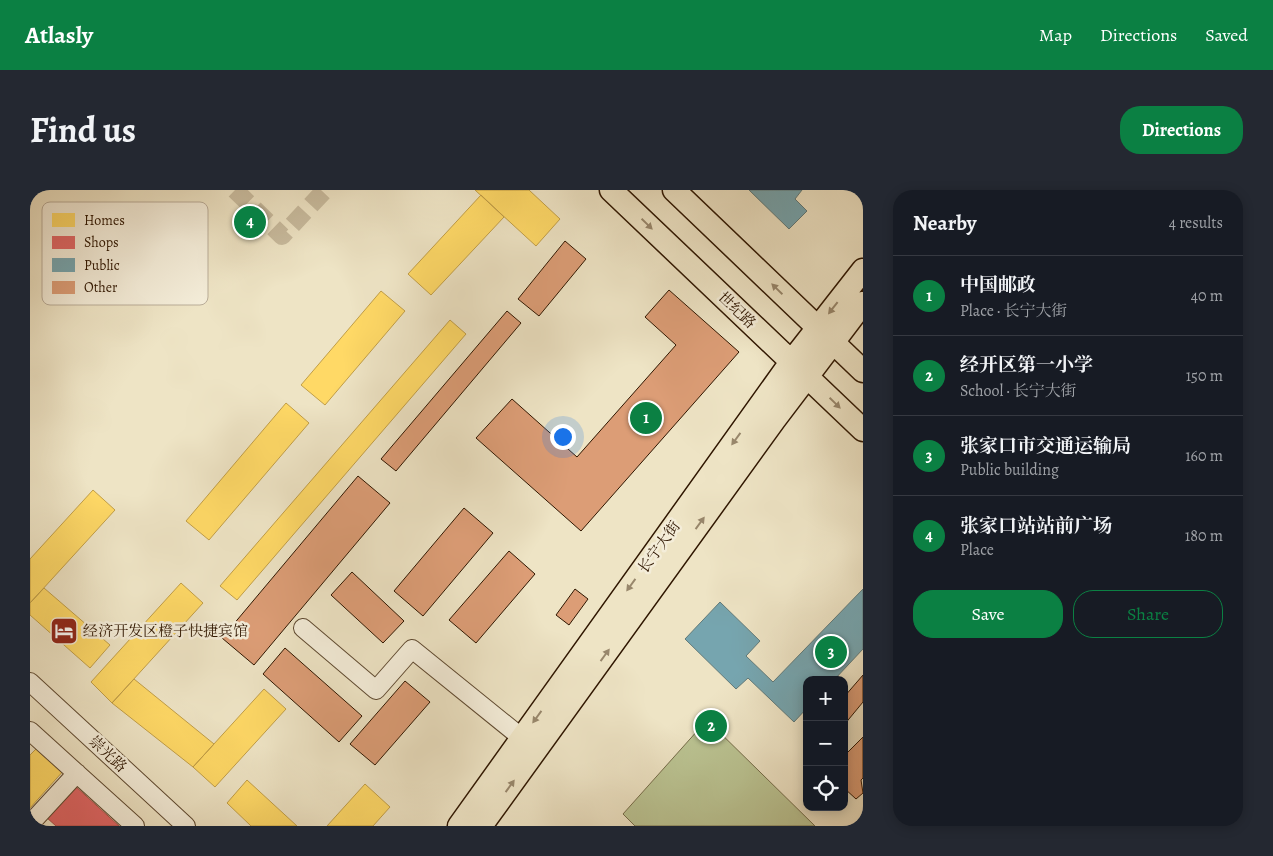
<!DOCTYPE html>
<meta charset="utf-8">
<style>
body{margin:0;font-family:Alegreya,"Noto Serif SC",serif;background:#242831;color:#f1f3f6}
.controls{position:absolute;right:15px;bottom:15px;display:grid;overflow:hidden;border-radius:10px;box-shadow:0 2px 12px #0003}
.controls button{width:45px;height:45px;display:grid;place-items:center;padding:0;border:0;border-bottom:1px solid #363941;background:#171b24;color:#f1f3f6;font:25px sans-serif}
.you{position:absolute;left:532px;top:246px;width:18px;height:18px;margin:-12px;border:4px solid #fff;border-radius:50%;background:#1a73e8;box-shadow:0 0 0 8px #1a73e833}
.badge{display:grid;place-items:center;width:32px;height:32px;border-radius:50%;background:#0b8043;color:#fff;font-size:16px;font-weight:700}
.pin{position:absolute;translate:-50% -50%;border:2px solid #fff;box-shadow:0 1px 5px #0006}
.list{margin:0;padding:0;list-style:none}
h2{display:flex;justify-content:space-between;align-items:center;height:65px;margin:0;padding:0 20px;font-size:21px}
h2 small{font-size:16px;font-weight:400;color:#9ea1a6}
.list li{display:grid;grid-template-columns:32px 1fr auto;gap:15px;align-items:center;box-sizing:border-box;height:80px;padding:0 20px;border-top:1px solid #363941}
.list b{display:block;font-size:19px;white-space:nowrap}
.list p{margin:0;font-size:16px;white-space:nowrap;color:#9ea1a6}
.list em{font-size:16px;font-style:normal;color:#9ea1a6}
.actions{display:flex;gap:10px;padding:15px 20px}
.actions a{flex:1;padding:11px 0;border:1px solid #0b8043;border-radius:20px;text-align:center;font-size:18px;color:#0b8043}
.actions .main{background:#0b8043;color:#fff}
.icon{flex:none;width:28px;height:28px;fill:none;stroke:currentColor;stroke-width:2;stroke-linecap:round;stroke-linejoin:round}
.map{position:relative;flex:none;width:833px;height:636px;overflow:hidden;border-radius:20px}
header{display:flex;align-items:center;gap:30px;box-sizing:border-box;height:70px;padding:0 25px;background:#0b8043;color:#fff}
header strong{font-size:24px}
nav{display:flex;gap:28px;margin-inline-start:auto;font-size:18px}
.intro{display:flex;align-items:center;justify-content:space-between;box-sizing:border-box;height:120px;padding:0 30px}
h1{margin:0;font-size:35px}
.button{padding:12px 22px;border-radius:20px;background:#0b8043;color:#fff;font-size:18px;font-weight:700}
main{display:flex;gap:30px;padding:0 30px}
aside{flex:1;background:#171b24;border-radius:20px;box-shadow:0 2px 12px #0003}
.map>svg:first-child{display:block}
.green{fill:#bbc493;stroke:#756d4a}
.homes{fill:#ffd966;stroke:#c19e47}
.shops{fill:#e06666;stroke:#ab4e47}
.public{fill:#76a5af;stroke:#617a7a}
.building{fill:#dc9d76;stroke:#2f1600}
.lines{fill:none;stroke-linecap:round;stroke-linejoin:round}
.minor-tunnel{stroke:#c8bb9e;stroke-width:18;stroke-dasharray:18 9;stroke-linecap:butt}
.minor-casing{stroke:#5f4a31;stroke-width:20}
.major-casing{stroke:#2f1600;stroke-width:25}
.minor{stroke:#f4edd9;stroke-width:18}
.major{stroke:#eee4c5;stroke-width:22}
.oneway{fill:#98876c}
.labels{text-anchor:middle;stroke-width:5;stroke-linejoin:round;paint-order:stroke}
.street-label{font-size:15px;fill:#2f1600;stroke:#f4edd9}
.poi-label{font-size:15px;fill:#2f1600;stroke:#f4edd9;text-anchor:start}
.key{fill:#f4edd9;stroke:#b9ac98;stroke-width:1}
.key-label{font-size:14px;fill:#2f1600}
</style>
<header>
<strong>Atlasly</strong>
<nav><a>Map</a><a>Directions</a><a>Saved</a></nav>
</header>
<div class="intro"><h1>Find us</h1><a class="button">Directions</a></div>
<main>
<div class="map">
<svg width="833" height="636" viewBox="0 0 833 636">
<rect width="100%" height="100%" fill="#eee4c5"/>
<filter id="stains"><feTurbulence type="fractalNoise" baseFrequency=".004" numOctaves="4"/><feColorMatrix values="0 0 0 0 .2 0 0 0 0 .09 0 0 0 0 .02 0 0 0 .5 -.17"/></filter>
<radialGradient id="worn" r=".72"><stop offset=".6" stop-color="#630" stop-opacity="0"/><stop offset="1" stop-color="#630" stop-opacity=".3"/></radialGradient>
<!-- green -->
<path class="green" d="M677,530l108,106h-180l-12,-12z"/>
<!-- homes -->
<path class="homes" d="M445,0h54l31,29 -24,27z
M451,5l23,22 -73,78 -23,-21z
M351,101l24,20 -80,94 -24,-20z
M420,130l16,14 -229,266 -17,-14z
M256,213l23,20 -100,117 -23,-19z
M63,300l22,20 -85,93v-44z
M151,393l22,20 -91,100 -21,-21z
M14,398l66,57 -20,23 -60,-53v-12z
M104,489l80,65 -21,23 -81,-64z
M234,499l22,20 -71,78 -22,-20z
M9,556l26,23 -35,39v-53z
M217,590l50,46h-46l-24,-23z
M335,594l25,23 -17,19h-46z"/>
<!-- shops -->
<path class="shops" d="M44,595l45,41h-63l-10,-9z"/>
<!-- public -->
<path class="public" d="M719,0h53l-7,9 12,12 -18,18z
M833,399v60l-29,31h-27v28l-13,14 -46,-44 -12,11 -51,-50 35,-37 40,39 -14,15 27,26z"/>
<!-- building -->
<path class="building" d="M535,51l21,18 -47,57 -21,-17z
M639,100l70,62 -158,179 -105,-93 36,-39 65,58 99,-112 -31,-28z
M477,121l14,12 -125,148 -15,-12z
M328,286l32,27 -136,162 -32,-27z
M434,318l29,25 -70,83 -29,-25z
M479,361l26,23 -59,69 -27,-23z
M322,382l52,49 -21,22 -52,-48z
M545,399l13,10 -19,26 -13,-10z
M255,458l77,68 -23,26 -76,-68z
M833,485v27l-19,23v-28z
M375,491l25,21 -55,63 -25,-21z
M833,547v41l-2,2 2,13 -7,6 -12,-11v-32z"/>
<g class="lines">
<!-- minor-tunnel -->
<path class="minor-tunnel" d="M205,0l47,46 43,-46"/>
<!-- minor casing -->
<g class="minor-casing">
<path id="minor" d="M273,438l73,62 36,-41 110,89
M0,492l156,144
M0,541l105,95
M0,634l47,-51"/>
</g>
<!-- major casing -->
<g class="major-casing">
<path id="major" d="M581,0l252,240
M644,0l189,181
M429,636l332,-464 72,-92
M451,636l294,-407 88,-116"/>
</g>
<!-- minor -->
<use href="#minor" class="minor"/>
<!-- major -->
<use href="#major" class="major"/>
</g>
<!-- one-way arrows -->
<defs><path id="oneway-solid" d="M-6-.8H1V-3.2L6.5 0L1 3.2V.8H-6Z" transform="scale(1.25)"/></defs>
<g class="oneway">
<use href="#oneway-solid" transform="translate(617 34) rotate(44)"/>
<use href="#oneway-solid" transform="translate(747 99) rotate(-136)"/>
<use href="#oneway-solid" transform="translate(803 118) rotate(128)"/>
<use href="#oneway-solid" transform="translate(805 213) rotate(44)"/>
<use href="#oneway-solid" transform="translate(706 249) rotate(126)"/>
<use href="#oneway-solid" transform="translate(670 333) rotate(-54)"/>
<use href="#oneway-solid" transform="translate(601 395) rotate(126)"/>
<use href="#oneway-solid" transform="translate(575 465) rotate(-54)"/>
<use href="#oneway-solid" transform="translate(507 527) rotate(126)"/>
<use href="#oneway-solid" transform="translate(480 596) rotate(-54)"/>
</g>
<!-- icons -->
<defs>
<g id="hotel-square" transform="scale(1.4375)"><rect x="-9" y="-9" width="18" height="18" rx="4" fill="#8f2418" stroke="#f4edd9"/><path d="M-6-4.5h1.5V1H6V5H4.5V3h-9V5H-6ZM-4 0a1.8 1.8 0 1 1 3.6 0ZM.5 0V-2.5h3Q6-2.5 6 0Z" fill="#fff"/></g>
</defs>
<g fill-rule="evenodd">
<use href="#hotel-square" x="34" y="441"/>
</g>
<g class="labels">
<!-- street labels -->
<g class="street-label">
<text transform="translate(707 120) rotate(44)" y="5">世纪路</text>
<text transform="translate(629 357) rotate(-54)" y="5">长宁大街</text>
<text transform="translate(78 564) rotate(43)" y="5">崇光路</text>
</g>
<!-- poi labels -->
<g class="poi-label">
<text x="53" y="446">经济开发区橙子快捷宾馆</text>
</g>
</g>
<!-- legend -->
<rect x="12" y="12" width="166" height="103" rx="8" class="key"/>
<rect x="22" y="23" width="23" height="14" fill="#ffd966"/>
<rect x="22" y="46" width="23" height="13" fill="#e06666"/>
<rect x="22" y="68" width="23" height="14" fill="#76a5af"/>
<rect x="22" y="91" width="23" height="13" fill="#dc9d76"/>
<g class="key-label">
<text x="54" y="35">Homes</text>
<text x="54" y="57">Shops</text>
<text x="54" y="80">Public</text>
<text x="54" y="102">Other</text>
</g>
<rect width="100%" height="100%" filter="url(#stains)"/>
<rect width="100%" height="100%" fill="url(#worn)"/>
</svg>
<div class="controls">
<button>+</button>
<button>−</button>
<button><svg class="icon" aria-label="locate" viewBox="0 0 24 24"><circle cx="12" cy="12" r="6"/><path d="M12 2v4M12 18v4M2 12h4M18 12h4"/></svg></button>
</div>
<div class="you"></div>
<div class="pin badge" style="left:616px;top:228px">1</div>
<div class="pin badge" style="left:681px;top:536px">2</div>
<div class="pin badge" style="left:801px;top:462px">3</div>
<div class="pin badge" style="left:220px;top:32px">4</div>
</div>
<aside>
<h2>Nearby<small>4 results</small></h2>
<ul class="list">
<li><span class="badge">1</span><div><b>中国邮政</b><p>Place · 长宁大街</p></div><em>40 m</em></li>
<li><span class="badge">2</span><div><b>经开区第一小学</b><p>School · 长宁大街</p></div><em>150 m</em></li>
<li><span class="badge">3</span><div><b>张家口市交通运输局</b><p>Public building</p></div><em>160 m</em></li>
<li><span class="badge">4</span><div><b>张家口站站前广场</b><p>Place</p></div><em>180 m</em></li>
</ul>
<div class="actions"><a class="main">Save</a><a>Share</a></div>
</aside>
</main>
